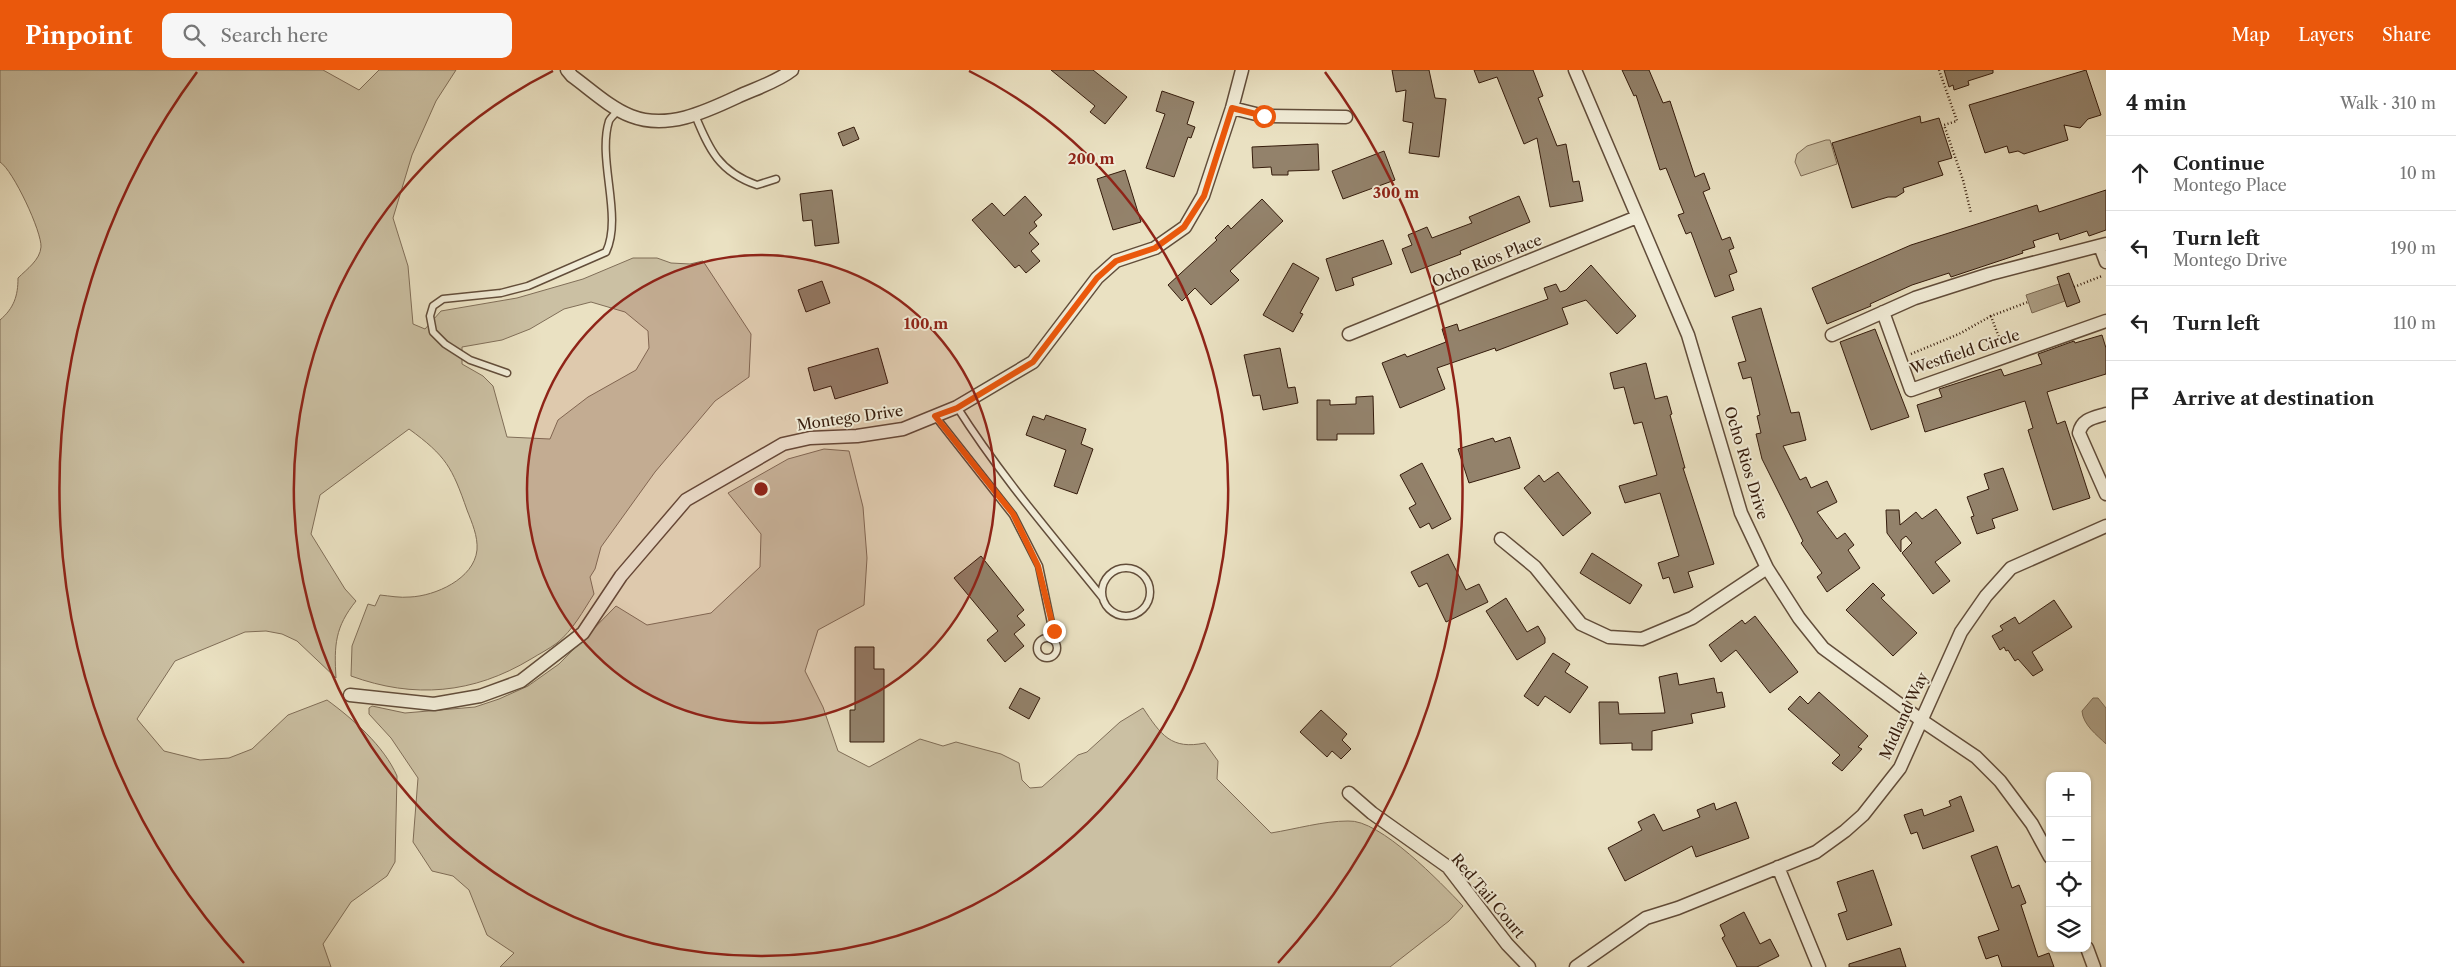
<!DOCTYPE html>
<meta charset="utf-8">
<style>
body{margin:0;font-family:"Libre Caslon Text",serif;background:#f6f6f6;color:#222}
.controls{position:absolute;right:15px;bottom:15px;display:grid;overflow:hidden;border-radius:10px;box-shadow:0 1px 4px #0004}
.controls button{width:45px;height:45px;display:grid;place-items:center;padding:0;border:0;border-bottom:1px solid #e0e0e0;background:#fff;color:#222;font:25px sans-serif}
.stop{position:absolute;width:15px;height:15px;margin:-11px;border:4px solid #ea580c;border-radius:50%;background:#fff}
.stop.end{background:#ea580c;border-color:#fff;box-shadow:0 1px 5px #0008}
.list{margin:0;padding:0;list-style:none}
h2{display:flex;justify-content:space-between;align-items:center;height:65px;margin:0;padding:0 20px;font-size:21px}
h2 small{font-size:16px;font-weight:400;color:#767676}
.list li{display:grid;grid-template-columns:32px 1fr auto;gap:15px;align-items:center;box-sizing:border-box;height:75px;padding:0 20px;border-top:1px solid #e0e0e0}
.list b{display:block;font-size:19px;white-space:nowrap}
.list p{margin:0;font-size:16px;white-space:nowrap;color:#767676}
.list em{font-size:16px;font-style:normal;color:#767676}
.icon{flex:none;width:28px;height:28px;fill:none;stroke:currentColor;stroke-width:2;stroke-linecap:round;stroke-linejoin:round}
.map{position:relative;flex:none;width:2106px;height:897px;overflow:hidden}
header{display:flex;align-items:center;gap:30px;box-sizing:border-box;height:70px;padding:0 25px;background:#ea580c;color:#fff}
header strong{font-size:24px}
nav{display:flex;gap:28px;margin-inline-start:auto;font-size:18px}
.search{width:350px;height:45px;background:#f6f6f6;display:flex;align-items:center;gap:12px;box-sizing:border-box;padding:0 18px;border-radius:10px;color:#767676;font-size:19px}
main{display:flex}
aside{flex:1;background:#fff}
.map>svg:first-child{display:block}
.green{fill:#cbc0a3;stroke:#806e58;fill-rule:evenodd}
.water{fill:#ac9e84;stroke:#7c6a54}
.building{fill:#93826b;stroke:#351c0c}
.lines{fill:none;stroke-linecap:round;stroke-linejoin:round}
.lane-casing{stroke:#624d3a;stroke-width:9}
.street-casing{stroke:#624d3a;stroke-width:15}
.path{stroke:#351c0c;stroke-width:2.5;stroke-dasharray:1 2.5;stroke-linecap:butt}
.lane{stroke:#f1ecd7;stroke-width:6}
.street{stroke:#f1ecd7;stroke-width:12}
.route{stroke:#ea580c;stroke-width:6}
.ring{fill:none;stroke:#8f2418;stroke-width:2.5}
.labels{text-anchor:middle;stroke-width:4;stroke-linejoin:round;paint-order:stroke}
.street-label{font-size:15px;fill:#351c0c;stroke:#f1ecd7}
.centre{fill:#8f2418;stroke:#f1ecd7;stroke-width:2.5}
.ring-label{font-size:15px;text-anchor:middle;font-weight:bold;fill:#8f2418;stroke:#f1ecd7;stroke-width:4;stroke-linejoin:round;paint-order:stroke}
</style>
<header>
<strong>Pinpoint</strong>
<div class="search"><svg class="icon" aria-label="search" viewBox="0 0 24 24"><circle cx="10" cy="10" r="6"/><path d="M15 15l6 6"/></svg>Search here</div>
<nav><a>Map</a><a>Layers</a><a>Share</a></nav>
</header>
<main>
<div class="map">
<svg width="2106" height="897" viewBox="0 0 2106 897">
<rect width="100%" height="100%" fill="#eae1c2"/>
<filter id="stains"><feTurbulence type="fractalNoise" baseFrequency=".004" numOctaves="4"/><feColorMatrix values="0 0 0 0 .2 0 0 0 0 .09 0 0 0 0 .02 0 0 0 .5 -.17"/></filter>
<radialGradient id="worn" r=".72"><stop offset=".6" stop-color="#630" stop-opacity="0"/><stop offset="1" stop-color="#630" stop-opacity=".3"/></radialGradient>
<!-- green -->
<path class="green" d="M0,0h323l36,20 20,-20h77l-20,31 -24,54 -19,63 15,48 5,58 12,5 16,-18 76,-13 66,-19 50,-21h24l14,5 19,1 13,-3 48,73 -2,43 -34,24 -60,71 -54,75 -6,22 -5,8 4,17c-11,17 -21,36 -37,49 -8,6 -18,11 -26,16 -58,35 -117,40 -180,17l1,-30 16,-42 7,2 5,-11c10,1 20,3 30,2 25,-1 64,-18 67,-47 1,-14 -5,-27 -10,-40 -15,-43 -21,-54 -58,-81l-89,66 -9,39 34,55 11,12c-21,26 -22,44 -20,77l-39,-37 -15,-7 -16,-3 -21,1 -70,29 -38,58 27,32 36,9 29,-2 23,-9 36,-34 39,-15c26,19 57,46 70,76l-2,86 -8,14 -36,26 -28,42 8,23h-331v-647c14,-12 18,-24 18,-42 9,-9 22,-18 23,-31 1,-15 -28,-77 -41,-85zM591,232l34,10 23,19 1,17 -13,22 -48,27 -30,23 -8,19 -43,-2 -14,-51 -10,-10 -21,-12v-17l40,-7 28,-11 34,-20z
M1826,70h4l7,24 -36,12 -6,-14 2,-8 10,-8z
M824,379l25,2 14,56 4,51 -3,47 -46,25 -13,41 18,36 15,44 31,16 51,-28 23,7 13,-4 45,12 18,9 3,17 8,8 12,-1 36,-32 9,-3 33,-30 23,-14c18,27 28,42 62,35l13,18 -1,18 54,54c25,-4 52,-12 77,-12 32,-2 93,62 115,85l-14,15 -59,46h-890l14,-14 -27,-18 -18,-45 -16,-14 -21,-5 -19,-29 5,-64 -27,-40 -22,-24v-6l3,-2 33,7 70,-6 24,-8 29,-13 31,-22 57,-58 31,19 64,-12 49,-46 1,-33 -33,-41 60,-34z"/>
<!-- water -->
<path class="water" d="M2059,214l6,17 -33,12 -6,-18z
M2093,628h5l8,10v36c-9,-9 -23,-19 -24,-33z"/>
<!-- building -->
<path class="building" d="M1051,0h42l34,27 -22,27 -15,-12 5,-6z
M1392,0h37l6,28 11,1 -7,58 -30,-4 4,-30 -10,-2 3,-31 -10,2z
M1474,0h59l10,26 -5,2 19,48 9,-2 7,38 6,-1 4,20 -33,6 -13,-69 -13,6 -27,-67 -18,6z
M1622,0h27l14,33 7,-2 25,76 9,-4 6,16 -7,3 19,48 8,-3 4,11 -5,2 8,22 -8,3 5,15 -19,7 -24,-65 -5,2 -8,-19 6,-2 -18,-45 -6,2 -24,-75 -2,1z
M1944,0h49v3l-25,8 1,4 -15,5 -1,-5 -4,2z
M2086,0l15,45 -13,4 -8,9 -16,-3 4,15 -44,14 -6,-3 -9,2 -2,-7 -22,7 -16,-48z
M1162,21l32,11 -7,22 8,3 -4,11 -3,-1 -14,40 -28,-9 19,-54 -9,-3z
M1920,46l1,7 18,-5 13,40 -14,4 5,13 -40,13 1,4 -8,5h-8l-36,11 -20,-65z
M854,57l5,12 -16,7 -5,-13z
M1318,74l1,26 -31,1v4h-16l-1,-8 -18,1 -1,-21z
M1384,81l11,29 -52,19 -11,-28z
M1125,100l16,52 -28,8 -16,-51z
M832,120l7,53 -24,3 -3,-26 -9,1 -3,-27z
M2106,120v40l-17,6 -2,-5 -27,9 -2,-7 -25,8 2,6 -13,4 1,2 -72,24 -2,-4 -37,12 -42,19 1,2 -44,18 -15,-36 99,-43 126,-40 2,7z
M1025,126l17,19 -8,7 3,4 -8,7 10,11 -8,7 9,10 -14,12 -7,-8 -4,3 -43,-48 20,-17 12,13z
M1519,126l11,26 -70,29 1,3 -50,19 -9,-24 10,-4 -4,-10 19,-8 5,11 40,-15 -3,-6z
M1262,129l21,22 -53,50 9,9 -28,25 -16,-17 -13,13 -14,-16 49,-45 -2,-2 13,-13 3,4z
M1383,170l9,24 -40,14 2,7 -18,6 -10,-32z
M1293,193l26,15 -19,35 3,1 -10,18 -30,-17z
M1591,195l45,51 -19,18 -31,-34 -24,8 6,16 -72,27 -1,-3 -58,20 8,21 -45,19 -18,-45 23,-9 2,3 39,-15 -4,-13 15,-5 2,7 89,-32 -4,-11 12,-4 4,8 6,-2z
M2069,203l11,29 -13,5 -10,-30z
M822,211l8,22 -24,9 -8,-22z
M1761,238l30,105 8,-1 7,28 -23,6 17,34 6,-3 5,11 16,-7 10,21 -20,10 20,27 8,-6 9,12 -6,5 12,18 -33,24 -10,-15 5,-4 -21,-30 2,-2 -41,-82 -6,-25 5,-1 -4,-17 3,-1 -9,-38 -8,2 -5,-16 8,-2 -14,-44z
M1875,259l34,88 -38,13 -31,-88z
M2102,265l4,13v26l-59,18 10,32 8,-3 25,77 -37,12 -25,-80 5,-2 -8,-27 -100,31 -8,-27 25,-8 -3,-8 62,-20 3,7 38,-12 -4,-10 36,-13 1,2z
M878,278l10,35 -53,16 -4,-13 -17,5 -6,-23z
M1280,278l8,40 7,-1 3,16 -35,7 -3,-15 -7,1 -9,-41z
M1646,293l9,36 12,-3 5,18 -2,1 15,53h-2l31,96 -26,8 5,15 -19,6 -5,-16 -6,2 -5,-16 21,-7 -19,-63 -35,10 -6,-17 38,-11 -15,-53 -8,2 -10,-37 -10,2 -4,-16z
M1373,326l1,38h-37v6h-20v-40h13v5l26,-1v-7z
M1046,345l40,14 -5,15 12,5 -16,45 -23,-8 12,-36 -40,-15 7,-19 11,4z
M1510,367l10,31 -51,15 -11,-34 35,-11 2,4z
M1422,393l29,56 -19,10 -3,-6 -9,5 -11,-20 7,-4 -16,-29z
M2003,398l15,42 -26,9 3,9 -18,6 -6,-17 3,-1 -7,-19 22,-8 -5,-15z
M1558,402l33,41 -28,23 -39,-48 15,-13 5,7z
M1936,439l25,34 -26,19 15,19 -17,13 -31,-41 10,-10 -6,-7 -5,4v12l-14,-19 -1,-23h13l1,15 16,-13 6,7z
M1592,483l50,32 -12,19 -50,-31z
M1448,484l18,36 13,-6 9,18 -42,20 -19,-39 -8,4 -8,-15z
M981,486l43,54 -7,6 8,9 -11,9 10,12 -19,16 -18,-22 11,-9 -44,-53z
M1873,513l12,12 -4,3 36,35 -24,23 -47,-46z
M1506,528l21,34 11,-6 7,12v5l-28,17 -31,-49z
M2054,530l18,27 -40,25 11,18 -10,6 -15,-17 -3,2 -7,-11 -2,1 -2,-4 -4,3 -8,-14 11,-6 -3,-4 15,-9 4,7z
M1755,546l43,56 -28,21 -34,-43 -15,12 -12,-17 33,-25 3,4z
M855,577h19v22h10v73h-34v-32h5z
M1553,583l17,11 -5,8 23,15 -18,26 -25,-17 -7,10 -14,-10z
M1677,603l2,12 35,-7 3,15 5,-1 3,15 -34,7 2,9 -41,8v19h-20v-7l-32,1 -1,-42h19l1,12 46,-1 -6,-36z
M1020,618l20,10 -11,21 -20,-11z
M1819,622l49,44 -10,11 4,2 -20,22 -10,-8 8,-8 -52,-46 12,-13 8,8z
M1321,640l26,24 -5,6 9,9 -10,10 -9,-8 -5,6 -27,-25z
M1961,726l13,35 -51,18 -6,-17 -6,2 -7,-19 18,-6 2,7 27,-10 -2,-5z
M1736,732l13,36 -53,19 -4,-11 -67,35 -17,-33 34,-18 -4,-8 16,-8 9,17 37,-14 -3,-7 17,-7 2,7z
M1997,776l15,42 7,-3 7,18 -5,2 17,52 11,-4 5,14h-52l-4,-12 -12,4 -8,-22 21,-7 -28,-74z
M1873,800l19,55 -45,15 -9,-26 9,-3 -10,-29z
M1744,842l16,32 10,-5 9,17 -22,11h-20l-15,-29 3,-2 -5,-11z
M1900,878l6,19h-57v-3z"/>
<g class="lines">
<!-- lane casing -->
<g class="lane-casing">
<path id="lane" d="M695,45c14,34 24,57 62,70l19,-6
M507,303l-37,-13 -25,-16 -12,-12 -3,-16 3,-10 10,-7 58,-6 27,-7 78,-34c17,-36 -9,-92 3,-131 2,-4 7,-8 10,-11
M957,337c43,68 95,128 145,190
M935,346l78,99 26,51 16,76
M1102 522a24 24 0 1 1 48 0a24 24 0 1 1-48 0Z
M1037 578a10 10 0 1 1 20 0a10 10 0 1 1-20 0Z"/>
</g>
<!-- street casing -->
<g class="street-casing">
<path id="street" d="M567,0l5,6c18,13 38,32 59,40 36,14 74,-4 106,-19 17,-8 40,-15 55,-27
M1575,0l113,265 53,178 26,55 32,50 24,30 98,72 55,37 24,24 32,43 18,33
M1232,38l32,8 82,1
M2100,176l6,16
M1883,242l28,78 195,-69
M1349,264l288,-117
M1832,265l83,-37 75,-24 116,-30
M2106,344c-13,4 -24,5 -27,19l27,61
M1501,469l34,28 46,57 28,13 33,2 50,-21 75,-50
M350,625l84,9 46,-8 41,-15 62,-48 38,-57 65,-76 97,-56 27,-6 47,-2 46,-7 54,-22 76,-45 64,-84 19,-17 39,-13 30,-21 18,-31 29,-88 10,-38
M1349,723l23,20 76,54 59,77 22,23
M1778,797l41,100
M2087,878l7,19
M1576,897l70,-49 32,-10 138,-56 29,-21 18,-16 37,-47 61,-136 25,-36 25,-28 95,-42"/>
</g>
<!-- path -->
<path class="path" d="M1939,0l18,51 -13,4 19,55 8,33
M2074,217l28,-11
M2001,273l-10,-27 37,-14
M1911,284l48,-20 32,-18"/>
<!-- lane -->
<use href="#lane" class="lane"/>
<!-- street -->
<use href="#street" class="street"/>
</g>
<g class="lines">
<!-- route -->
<path class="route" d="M1054,561l-16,-65 -25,-52 -78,-98 22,-8 76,-46 64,-84 19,-17 39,-13 29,-21 20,-31 28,-88 32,8"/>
</g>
<!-- distance rings -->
<circle cx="761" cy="419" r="234" fill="#8f2418" fill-opacity=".12"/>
<g class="ring">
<circle cx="761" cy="419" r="234"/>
<path d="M969 1A467 467 0 1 1 553 1"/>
<path d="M244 893A701 701 0 0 1 197 2M1325 2A701 701 0 0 1 1278 893"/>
</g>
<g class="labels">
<!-- street labels -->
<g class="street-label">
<text transform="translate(1487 191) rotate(-22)" y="5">Ocho Rios Place</text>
<text transform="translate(1965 282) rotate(-18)" y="5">Westfield Circle</text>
<text transform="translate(850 348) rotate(-8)" y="5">Montego Drive</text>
<text transform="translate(1746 393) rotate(73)" y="5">Ocho Rios Drive</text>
<text transform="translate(1904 646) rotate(-65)" y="5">Midland Way</text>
<text transform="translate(1488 826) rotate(50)" y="5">Red Tail Court</text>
</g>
</g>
<circle cx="761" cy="419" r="8" class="centre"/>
<g class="ring-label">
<text x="1091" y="94">200 m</text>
<text x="1396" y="128">300 m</text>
<text x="926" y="259">100 m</text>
</g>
<rect width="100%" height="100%" filter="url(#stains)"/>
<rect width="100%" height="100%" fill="url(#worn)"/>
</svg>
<div class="controls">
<button>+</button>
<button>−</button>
<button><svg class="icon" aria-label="locate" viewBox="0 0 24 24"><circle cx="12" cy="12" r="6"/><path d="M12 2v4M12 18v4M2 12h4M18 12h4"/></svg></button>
<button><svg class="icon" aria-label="layers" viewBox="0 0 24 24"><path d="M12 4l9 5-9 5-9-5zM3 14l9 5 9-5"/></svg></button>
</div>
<div class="stop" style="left:1264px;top:46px"></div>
<div class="stop end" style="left:1054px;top:561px"></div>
</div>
<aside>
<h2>4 min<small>Walk · 310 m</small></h2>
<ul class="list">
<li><svg class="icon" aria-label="ahead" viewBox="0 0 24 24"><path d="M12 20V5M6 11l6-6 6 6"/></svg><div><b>Continue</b><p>Montego Place</p></div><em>10 m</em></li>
<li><svg class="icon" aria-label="left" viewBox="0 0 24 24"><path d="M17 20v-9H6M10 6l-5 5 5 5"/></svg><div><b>Turn left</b><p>Montego Drive</p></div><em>190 m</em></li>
<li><svg class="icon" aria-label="left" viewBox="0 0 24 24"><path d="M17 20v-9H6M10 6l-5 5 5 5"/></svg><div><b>Turn left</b></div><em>110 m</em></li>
<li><svg class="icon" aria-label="arrive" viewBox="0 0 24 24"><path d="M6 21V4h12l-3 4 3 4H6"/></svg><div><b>Arrive at destination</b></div></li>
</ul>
</aside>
</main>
